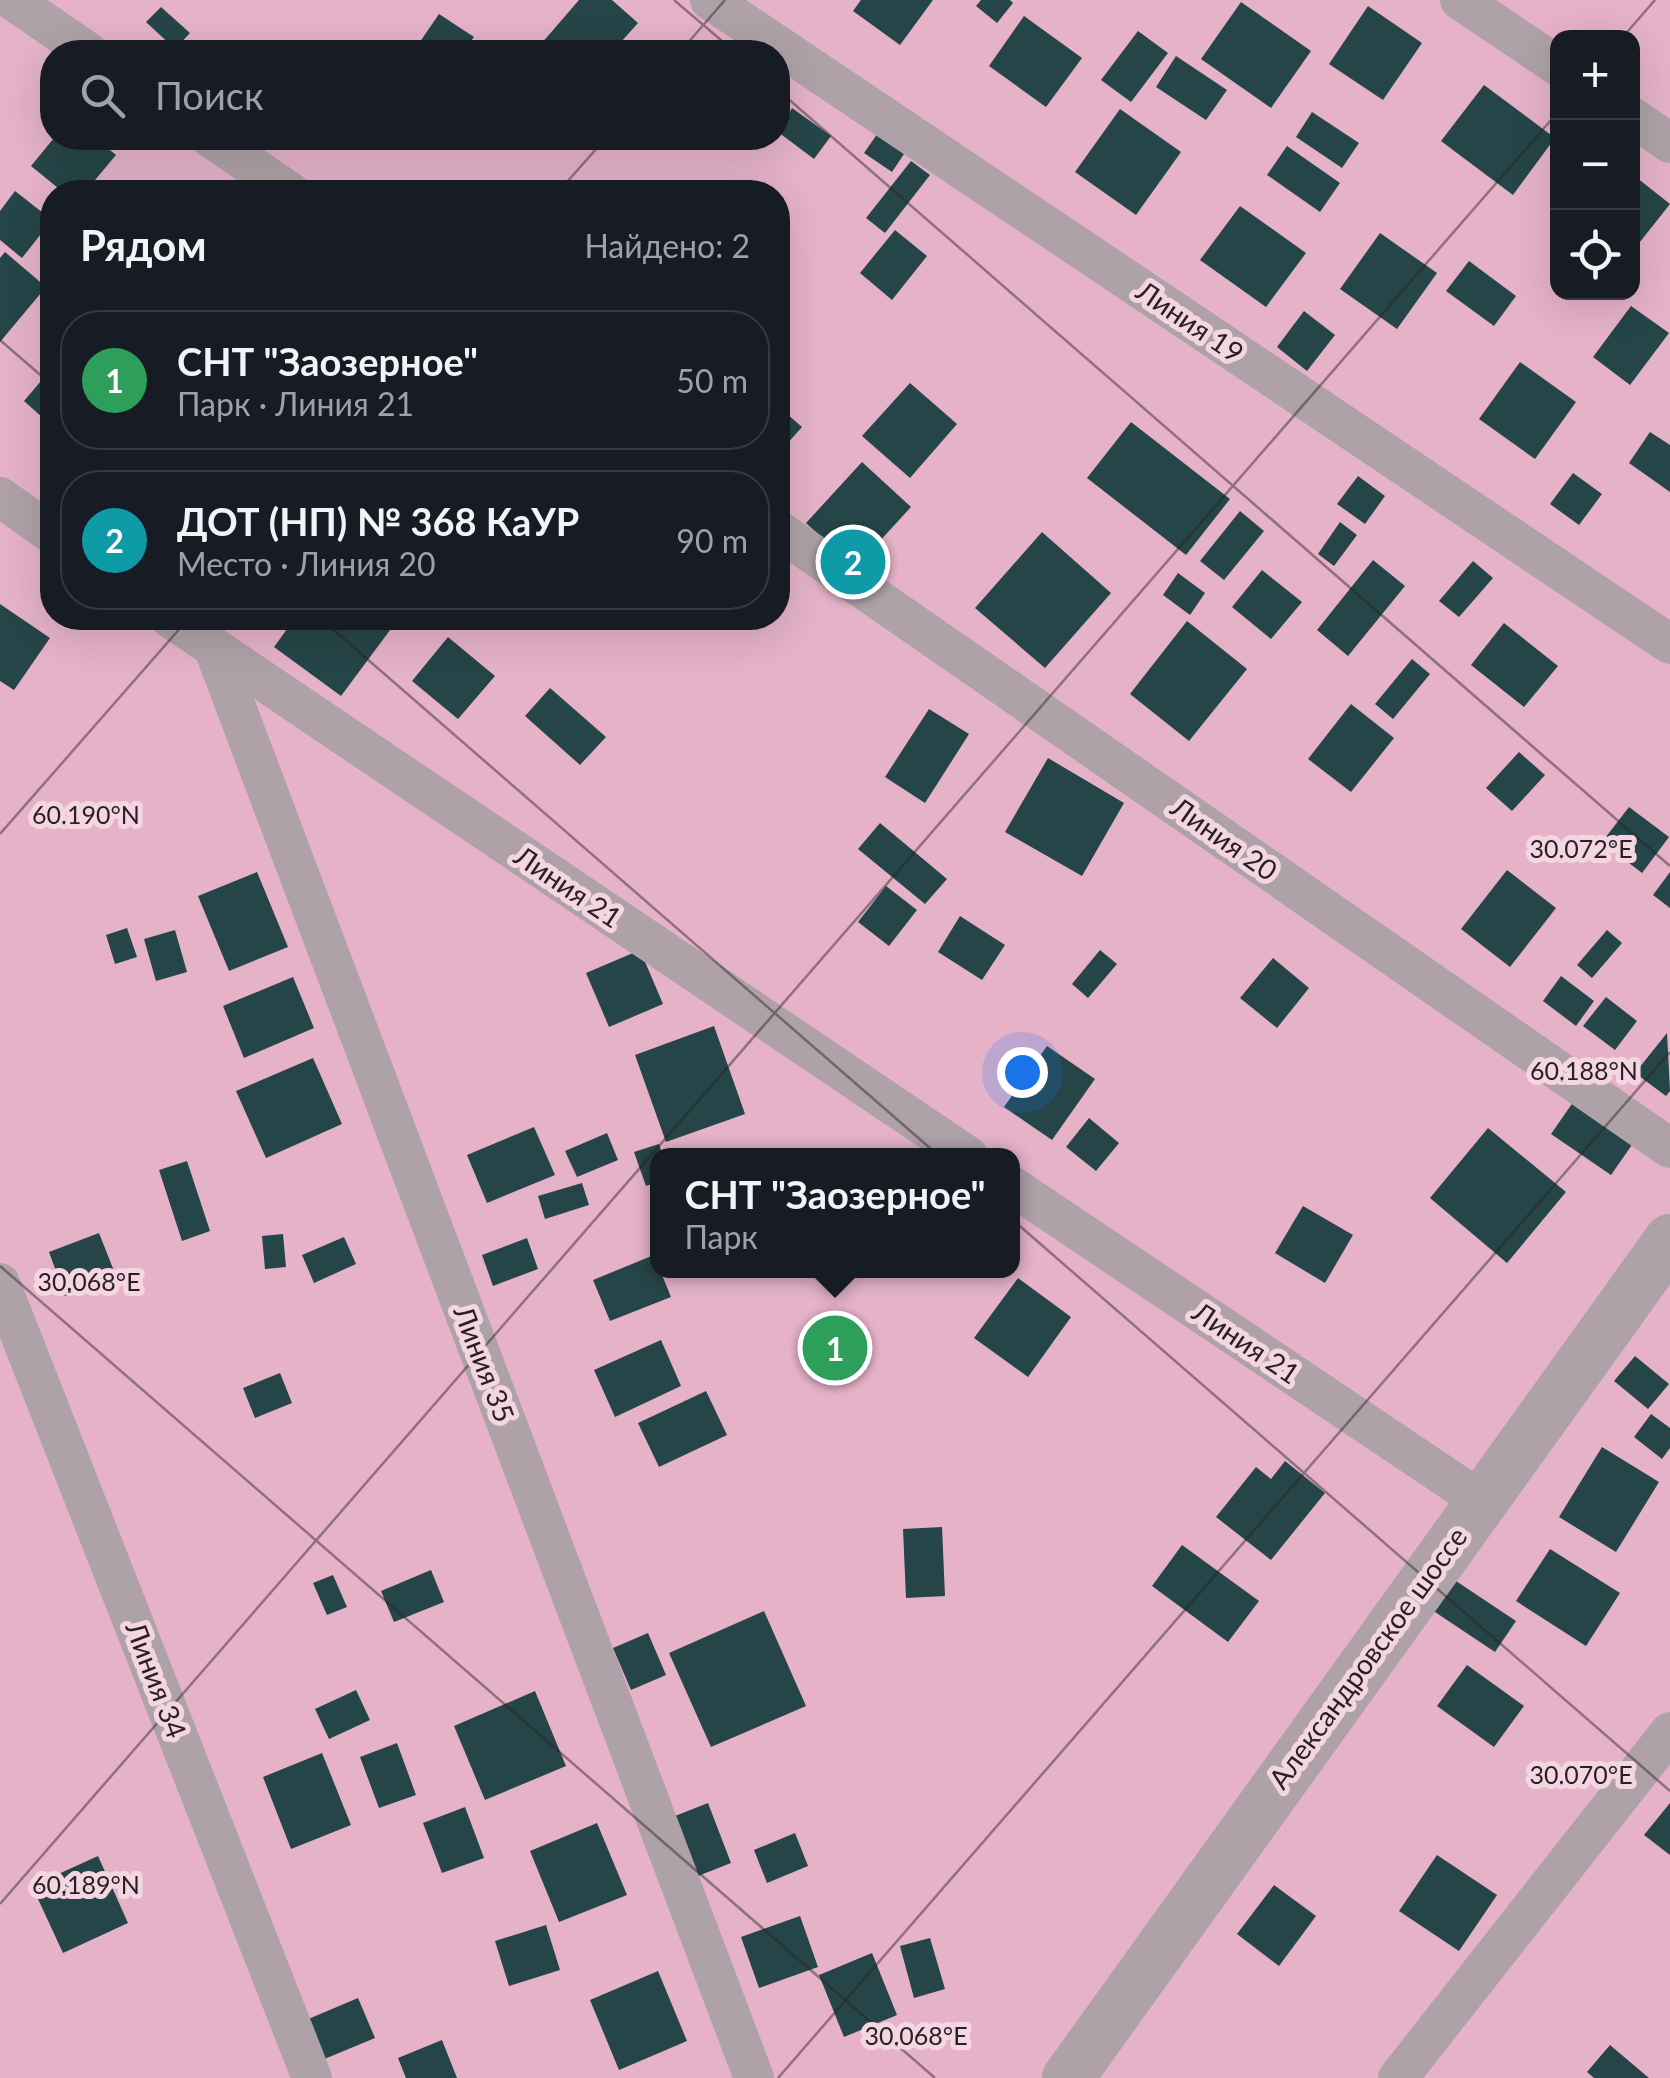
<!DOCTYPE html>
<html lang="ru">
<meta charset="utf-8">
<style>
body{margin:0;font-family:Lato,sans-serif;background:#242831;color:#f1f3f6}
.controls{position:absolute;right:30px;top:30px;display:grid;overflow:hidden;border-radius:20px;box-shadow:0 10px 40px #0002}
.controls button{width:90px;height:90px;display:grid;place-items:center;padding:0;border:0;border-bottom:2px solid #363941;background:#171b24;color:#f1f3f6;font:50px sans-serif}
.you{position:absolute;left:1022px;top:1072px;width:35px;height:35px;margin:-25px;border:8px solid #fff;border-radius:50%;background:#1a73e8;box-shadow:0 0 0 15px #1a73e833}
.badge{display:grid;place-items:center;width:65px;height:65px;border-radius:50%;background:#ea580c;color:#fff;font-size:32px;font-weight:700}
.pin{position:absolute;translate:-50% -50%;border:5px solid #fff;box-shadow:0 2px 10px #0006}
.popup{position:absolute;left:650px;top:1148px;width:370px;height:130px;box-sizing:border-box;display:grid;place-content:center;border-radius:20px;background:#171b24;filter:drop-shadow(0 2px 8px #0005);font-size:32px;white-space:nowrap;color:#9ea1a6}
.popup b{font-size:38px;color:#f1f3f6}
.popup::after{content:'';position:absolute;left:50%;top:100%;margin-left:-20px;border:20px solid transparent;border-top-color:#171b24}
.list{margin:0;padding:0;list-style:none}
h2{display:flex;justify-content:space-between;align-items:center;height:130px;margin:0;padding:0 40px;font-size:42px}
h2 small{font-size:32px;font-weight:400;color:#9ea1a6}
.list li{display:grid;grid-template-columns:65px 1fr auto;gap:30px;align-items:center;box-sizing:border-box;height:140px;margin:0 20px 20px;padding:0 20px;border:2px solid #363941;border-radius:40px}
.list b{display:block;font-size:38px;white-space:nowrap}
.list p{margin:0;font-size:32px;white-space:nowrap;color:#9ea1a6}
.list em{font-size:32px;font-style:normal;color:#9ea1a6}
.icon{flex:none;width:55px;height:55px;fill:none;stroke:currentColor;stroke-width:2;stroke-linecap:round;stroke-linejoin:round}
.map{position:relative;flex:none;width:1670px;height:2078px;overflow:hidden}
.search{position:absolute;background:#171b24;box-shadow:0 10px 40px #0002;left:40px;top:40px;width:750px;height:110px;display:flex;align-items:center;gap:25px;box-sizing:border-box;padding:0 35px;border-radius:40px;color:#9ea1a6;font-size:38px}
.panel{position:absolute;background:#171b24;box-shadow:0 10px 40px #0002;left:40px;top:180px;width:750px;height:450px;border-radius:40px}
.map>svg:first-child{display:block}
.green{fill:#e5b2c8;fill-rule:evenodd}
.building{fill:#264548}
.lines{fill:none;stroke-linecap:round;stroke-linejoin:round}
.minor{stroke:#aea1a7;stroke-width:40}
.tertiary{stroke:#aea1a7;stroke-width:52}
.ticks{fill:none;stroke:#2a1f24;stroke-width:2.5;stroke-opacity:0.45}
.labels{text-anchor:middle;stroke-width:10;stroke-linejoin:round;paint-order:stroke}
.street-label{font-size:28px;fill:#2a1f24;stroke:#f4d6e3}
.ticks-label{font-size:25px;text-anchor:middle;fill:#2a1f24;stroke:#f4d6e3;stroke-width:10;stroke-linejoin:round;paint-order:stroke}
</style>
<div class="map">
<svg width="1670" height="2078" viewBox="0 0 1670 2078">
<rect width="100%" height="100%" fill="#f4d6e3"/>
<!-- green -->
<path class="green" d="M0,0h1670v2078h-1670zM1558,38h74v254h-74zM52,52h726v86h-726zM52,192h726v426h-726zM658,1156h354v114h-354z"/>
<!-- building -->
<path class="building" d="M579,0h33l26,23 -26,29h-62l-9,-8z
M861,0h72l-33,45 -47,-34z
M981,0h29l3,3 -16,20 -21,-17z
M1241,2l70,49 -40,57 -70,-49z
M1368,6l54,37 -39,57 -54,-36z
M161,7l29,26 -15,16 -29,-27z
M439,14l35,23 -11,15h-50z
M1024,16l58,42 -36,49 -57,-41z
M1138,31l30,22 -37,49 -30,-22z
M1176,56l51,34 -21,30 -50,-33z
M1484,85l71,53 -42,57 -72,-54z
M792,108l39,28 -17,23 -36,-27z
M1120,109l61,43 -45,63 -61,-43z
M1312,112l47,31 -17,25 -46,-31z
M880,130l28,18 -16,24 -28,-19z
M54,138h41l21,17 -31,37h-22l-32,-26z
M1287,146l53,37 -20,29 -53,-37z
M911,161l19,14 -45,58 -19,-15z
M1632,174l38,30 -38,48z
M15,191l37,29 -30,38 -22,-18v-29z
M1240,206l66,47 -40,54 -66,-47z
M895,230l32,26 -35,44 -32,-27z
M1380,233l57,40 -40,56 -57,-40z
M5,252l41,35 -46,55v-84z
M1469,261l47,35 -22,30 -48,-35z
M1631,306l38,27 -39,52 -37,-28z
M1304,311l31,24 -28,36 -30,-24z
M1520,362l56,40 -41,57 -56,-40z
M52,368v58l-28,-25z
M910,383l47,41 -47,54 -48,-42z
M778,406l24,21 -24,27z
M1131,422l99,77 -44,56 -99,-77z
M1650,432l20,13v47l-41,-29z
M862,462l49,45 -56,61 -49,-45z
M1573,473l29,21 -23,31 -29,-21z
M1358,476l27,20 -20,28 -28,-20z
M1240,511l24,20 -40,49 -24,-19z
M1340,522l17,13 -23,31 -16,-12z
M1042,532l69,61 -66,75 -70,-60z
M1373,560l32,26 -57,70 -31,-26z
M1473,561l20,17 -34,39 -20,-16z
M1262,570l40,32 -31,37 -39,-32z
M1178,573l27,20 -15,22 -27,-20z
M0,604l50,34 -36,52 -14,-9z
M295,618h104l-58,78 -67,-49z
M1187,621l60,48 -58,72 -59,-47z
M1504,623l54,43 -34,41 -53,-42z
M448,637l47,39 -37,43 -46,-38z
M1412,659l18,15 -37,45 -18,-15z
M550,688l56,49 -26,28 -55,-49z
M1351,704l43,34 -43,54 -43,-33z
M929,709l40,25 -44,69 -40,-26z
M1519,752l26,23 -33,36 -26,-23z
M1048,758l76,45 -42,73 -77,-44z
M1629,807l40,30 -27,36 -40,-31z
M880,823l67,56 -22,25 -67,-55z
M1507,870l49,38 -46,59 -49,-38z
M257,872l31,75 -59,24 -31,-75z
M1670,872v36l-17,-13z
M886,886l31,24 -28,36 -31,-24z
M960,916l45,29 -23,35 -44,-28z
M127,928l10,29 -22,7 -9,-29z
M175,930l12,42 -31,9 -12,-42z
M1607,930l15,13 -30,35 -15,-13z
M640,950l23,54 -54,23 -23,-54z
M1100,950l17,14 -29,34 -16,-14z
M1273,958l36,30 -32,40 -37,-30z
M1561,976l33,25 -18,25 -33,-25z
M293,977l21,51 -70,30 -21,-52z
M1606,997l31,24 -22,29 -32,-24z
M714,1026l31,88 -79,28 -31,-87z
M1667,1033l3,58 -4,5 -31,-23z
M1047,1046l48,33 -43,61 -48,-33z
M313,1058l29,66 -76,34 -30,-67z
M1576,1098l60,41 -25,36 -60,-41z
M1089,1118l30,25 -23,28 -30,-24z
M534,1127l21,48 -68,28 -20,-48z
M1488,1128l78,64 -59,71 -77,-65z
M607,1133l11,27 -41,17 -12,-26z
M659,1144l4,12h-5v26l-12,4 -12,-34z
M187,1161l23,70 -28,10 -23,-71z
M582,1183l7,22 -44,14 -7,-23z
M1303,1206l50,29 -28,48 -50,-30z
M99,1233l17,43 -51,20 -16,-44z
M283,1234l3,33 -21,2 -3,-33z
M344,1237l12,27 -42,19 -12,-28z
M527,1238l11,31 -45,17 -11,-31z
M654,1255l17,42 -61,24 -17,-41z
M1018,1278l53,39 -43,60 -54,-39z
M661,1340l20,46 -66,31 -21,-47z
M1635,1356l34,28 -21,25 -34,-28z
M280,1373l12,30 -37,15 -12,-30z
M706,1391l21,44 -68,32 -21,-44z
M1651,1414l19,14v20l-8,11 -28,-22z
M1602,1447l57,35 -43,70 -57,-35z
M1285,1461l40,32 -54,67 -55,-43 40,-50 15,12z
M942,1527l3,69 -39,2 -3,-69z
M1182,1545l77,56 -31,41 -76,-56z
M1550,1549l70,44 -34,53 -70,-45z
M431,1570l13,32 -50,20 -13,-31z
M333,1575l14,32 -20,8 -14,-32z
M1450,1577l66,44 -21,31 -66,-44z
M764,1611l42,95 -95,41 -42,-94z
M648,1633l18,42 -35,15 -18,-42z
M1467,1665l57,41 -30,41 -57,-41z
M356,1690l14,30 -41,19 -14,-30z
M535,1691l31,75 -81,34 -31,-74z
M397,1743l19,52 -37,13 -19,-51z
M322,1753l29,72 -60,24 -28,-72z
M708,1803l23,60 -33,13 -23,-60z
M1670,1803v52l-26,-20z
M465,1807l19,51 -42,15 -19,-50z
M597,1823l30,72 -68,27 -29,-71z
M795,1833l13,33 -41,17 -13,-33z
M1437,1855l60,40 -38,56 -60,-40z
M98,1856l30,67 -65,30 -31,-67z
M1274,1885l42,31 -37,50 -42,-32z
M800,1916l18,51 -59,21 -18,-51z
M546,1925l14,45 -51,16 -14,-45z
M930,1938l15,51 -31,9 -14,-52z
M872,1953l25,62 -53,22 -25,-62z
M658,1971l29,70 -68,29 -29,-70z
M358,1998l17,40 -53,22 -16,-40z
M442,2040l15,38h-51l-8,-20z
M1610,2045l39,33h-55l-7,-6z"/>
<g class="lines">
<!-- minor -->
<path class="minor" d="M12,0l76,52
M710,0l960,644
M1460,0l98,66
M1632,117l38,26
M211,138l79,54
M0,497l52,37
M778,530l892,618
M170,618l798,538
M214,649l540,1429
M1012,1186l468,314
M0,1283l312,795
M1398,2078l272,-346"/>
<!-- tertiary -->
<path class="tertiary" d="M1068,2078l602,-838"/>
</g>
<!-- ticks -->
<path class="ticks" d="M674,0l61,52M1622,38l33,-38M680,52l45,-52M778,90l892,776M558,192l48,-54M0,340l52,45M320,618l1350,1173M0,834l189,-216M0,1266l935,812M0,1904l1558,-1792M778,2078l892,-1026"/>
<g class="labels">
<!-- street labels -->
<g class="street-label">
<text transform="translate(1190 322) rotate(34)" y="10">Линия 19</text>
<text transform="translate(1224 839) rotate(35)" y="10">Линия 20</text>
<text transform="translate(568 887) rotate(34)" y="10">Линия 21</text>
<text transform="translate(1246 1343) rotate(34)" y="10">Линия 21</text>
<text transform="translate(484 1364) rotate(69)" y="10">Линия 35</text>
<text transform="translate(1368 1658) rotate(-54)" y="10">Александровское шоссе</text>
<text transform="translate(156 1680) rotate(69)" y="10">Линия 34</text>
</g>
</g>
<g class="ticks-label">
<text x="86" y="824">60.190°N</text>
<text x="1581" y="858">30.072°E</text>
<text x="1584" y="1080">60.188°N</text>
<text x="89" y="1291">30.068°E</text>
<text x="1581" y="1784">30.070°E</text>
<text x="86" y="1894">60.189°N</text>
<text x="916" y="2045">30.068°E</text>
</g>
</svg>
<div class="controls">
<button>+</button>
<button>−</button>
<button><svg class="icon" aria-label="locate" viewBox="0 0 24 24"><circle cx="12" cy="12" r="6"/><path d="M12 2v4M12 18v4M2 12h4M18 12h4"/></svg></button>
</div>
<div class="you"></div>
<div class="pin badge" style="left:835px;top:1348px;background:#2e9e5b">1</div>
<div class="popup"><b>СНТ &quot;Заозерное&quot;</b>Парк</div>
<div class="pin badge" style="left:853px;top:562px;background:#0f9aa8">2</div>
<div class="search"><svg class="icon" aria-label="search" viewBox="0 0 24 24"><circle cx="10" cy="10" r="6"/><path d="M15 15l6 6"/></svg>Поиск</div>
<section class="panel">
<h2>Рядом<small>Найдено: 2</small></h2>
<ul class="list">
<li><span class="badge" style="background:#2e9e5b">1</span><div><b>СНТ &quot;Заозерное&quot;</b><p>Парк · Линия 21</p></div><em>50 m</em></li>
<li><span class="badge" style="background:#0f9aa8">2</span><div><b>ДОТ (НП) № 368 КаУР</b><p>Место · Линия 20</p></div><em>90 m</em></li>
</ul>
</section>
</div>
